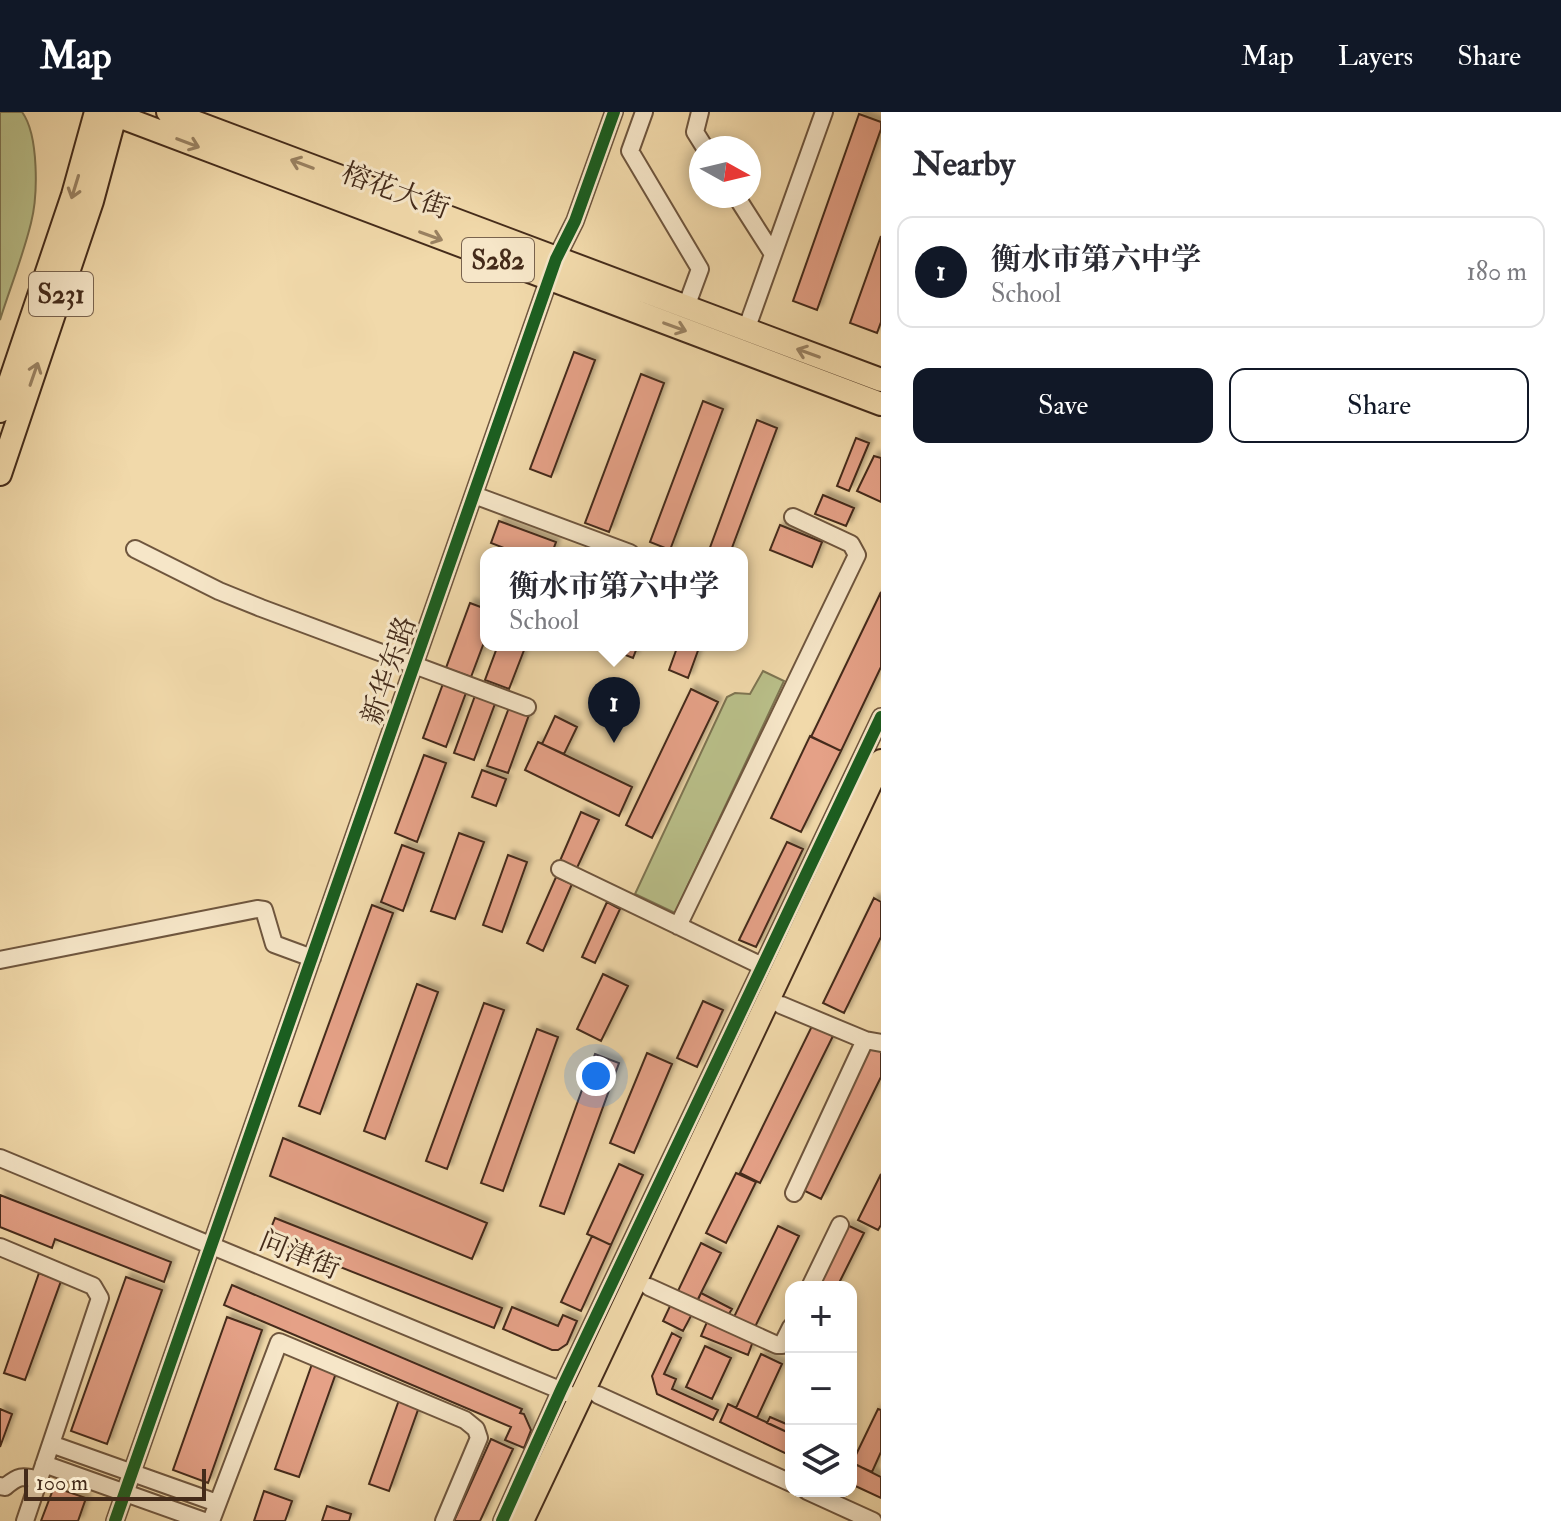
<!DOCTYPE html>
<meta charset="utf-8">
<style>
body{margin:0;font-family:"IM FELL Double Pica","Noto Serif SC",serif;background:#f2f2f3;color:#2b2b33}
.controls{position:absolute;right:24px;bottom:24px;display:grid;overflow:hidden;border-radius:16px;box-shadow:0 4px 12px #0003}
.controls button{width:72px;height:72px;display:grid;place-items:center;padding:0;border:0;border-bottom:2px solid #e1e1e2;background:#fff;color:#2b2b33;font:40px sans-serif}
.compass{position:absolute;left:689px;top:24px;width:72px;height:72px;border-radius:50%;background:#fff;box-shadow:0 4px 12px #0003;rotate:98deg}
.scale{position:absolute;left:24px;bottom:20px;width:182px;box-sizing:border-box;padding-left:8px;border:4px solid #442b1a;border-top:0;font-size:22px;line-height:28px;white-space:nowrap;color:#442b1a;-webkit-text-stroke:6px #f6e6c8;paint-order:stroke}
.you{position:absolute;left:596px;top:964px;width:28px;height:28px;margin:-20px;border:6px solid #fff;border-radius:50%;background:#1a73e8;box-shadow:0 0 0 12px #1a73e833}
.badge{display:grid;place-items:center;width:52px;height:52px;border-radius:50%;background:#111827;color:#fff;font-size:26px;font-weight:700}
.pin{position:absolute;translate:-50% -66px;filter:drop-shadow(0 2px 4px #0008)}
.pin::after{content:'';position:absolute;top:42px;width:28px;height:24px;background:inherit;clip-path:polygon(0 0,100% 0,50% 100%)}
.popup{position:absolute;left:480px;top:435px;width:268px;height:104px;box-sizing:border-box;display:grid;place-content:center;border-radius:16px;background:#fff;filter:drop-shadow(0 2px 6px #0005);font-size:26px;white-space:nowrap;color:#7c7c81}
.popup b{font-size:30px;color:#2b2b33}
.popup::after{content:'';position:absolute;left:50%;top:100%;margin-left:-16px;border:16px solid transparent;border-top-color:#fff}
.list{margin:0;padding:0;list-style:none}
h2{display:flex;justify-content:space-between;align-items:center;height:104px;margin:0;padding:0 32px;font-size:34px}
h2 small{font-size:26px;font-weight:400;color:#7c7c81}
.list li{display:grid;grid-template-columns:52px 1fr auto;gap:24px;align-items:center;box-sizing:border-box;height:112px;margin:0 16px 16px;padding:0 16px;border:2px solid #e1e1e2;border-radius:16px}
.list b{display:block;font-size:30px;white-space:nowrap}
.list p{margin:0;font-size:26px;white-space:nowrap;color:#7c7c81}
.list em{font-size:26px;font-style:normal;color:#7c7c81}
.actions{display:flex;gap:16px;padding:24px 32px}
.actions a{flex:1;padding:18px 0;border:2px solid #111827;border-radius:16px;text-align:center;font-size:28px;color:#111827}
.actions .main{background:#111827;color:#fff}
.icon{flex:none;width:44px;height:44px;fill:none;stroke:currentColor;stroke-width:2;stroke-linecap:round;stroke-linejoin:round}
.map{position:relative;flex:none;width:881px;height:1409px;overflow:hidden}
header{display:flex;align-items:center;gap:48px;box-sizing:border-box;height:112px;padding:0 40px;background:#111827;color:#fff}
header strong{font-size:38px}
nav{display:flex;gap:44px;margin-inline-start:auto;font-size:28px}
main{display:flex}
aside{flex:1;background:#fff}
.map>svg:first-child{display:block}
.green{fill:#b9bf89;stroke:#7e7552;stroke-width:2}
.building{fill:#e5a187;stroke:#442b1a;stroke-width:2;filter:url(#shadow)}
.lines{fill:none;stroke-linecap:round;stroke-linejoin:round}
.minor-casing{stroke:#6f563e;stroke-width:20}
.major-casing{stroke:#442b1a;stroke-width:26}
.minor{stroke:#f6e6c8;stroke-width:16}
.major{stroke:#f1d9aa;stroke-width:22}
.cycleway-casing{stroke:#f6e6c8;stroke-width:17}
.cycleway{stroke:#1b5e20;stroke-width:12}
.oneway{stroke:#9a8262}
.labels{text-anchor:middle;stroke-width:6;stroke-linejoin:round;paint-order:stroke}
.shield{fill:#f6e6c8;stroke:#79634e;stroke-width:2}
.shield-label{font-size:26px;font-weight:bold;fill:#442b1a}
.street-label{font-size:28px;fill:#442b1a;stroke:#f6e6c8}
</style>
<header>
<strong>Map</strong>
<nav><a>Map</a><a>Layers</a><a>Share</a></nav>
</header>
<main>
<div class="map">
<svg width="881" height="1409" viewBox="0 0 881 1409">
<defs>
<filter id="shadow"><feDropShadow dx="4.5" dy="-4.5" stdDeviation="2" flood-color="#0004"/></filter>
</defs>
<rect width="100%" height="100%" fill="#f1d9aa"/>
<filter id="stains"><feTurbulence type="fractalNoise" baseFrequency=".0025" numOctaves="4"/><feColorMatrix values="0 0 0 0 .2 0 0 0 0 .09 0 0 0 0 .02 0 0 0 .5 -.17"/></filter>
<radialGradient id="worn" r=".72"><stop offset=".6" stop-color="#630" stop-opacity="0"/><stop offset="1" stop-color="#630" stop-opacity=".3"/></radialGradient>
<!-- green -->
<path class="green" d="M0,0h22c17,23 16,84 9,111 -8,33 -21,65 -31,97z
M763,559l21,10 -109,232 -40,-19 92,-197 8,-4 15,1z"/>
<!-- building -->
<path class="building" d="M859,2l22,8v7l-64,181 -24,-9z
M881,124v86l-4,11 -27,-10z
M574,240l21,8 -44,117 -21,-8z
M641,262l23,9 -55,149 -24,-9z
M703,289l20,8 -53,141 -20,-8z
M757,308l20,8 -47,125h-22z
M856,326l13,5 -20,48 -12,-5z
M874,344l7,2v44l-24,-11z
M823,383l31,13 -8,18 -31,-12z
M499,409l57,21 -4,11h-35l-26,-10z
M780,413l42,17 -10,25 -42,-17z
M881,480v75l-40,84 -30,-14z
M470,491l16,6v28l-15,40 -25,-9z
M498,533h28l-17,44 -24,-9z
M617,533h21l-5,13 -18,-7z
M678,533h22l-12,33 -19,-8z
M444,569l23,9 -21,57 -23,-9z
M691,577l27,13 -66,136 -26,-13z
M476,581l20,8 -22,59 -20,-7z
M510,593l20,7 -22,61 -21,-7z
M555,604l22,11 -13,27 -22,-10z
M810,624l31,15 -40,81 -30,-14z
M538,630l94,45 -13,29 -94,-46z
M424,643l22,8 -29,79 -22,-9z
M482,658l24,9 -10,27 -24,-9z
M581,700l18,8 -23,50 -17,-7z
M459,721l25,9 -29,77 -24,-8z
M787,730l16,7 -47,98 -17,-7z
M402,733l22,8 -21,58 -22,-9z
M508,743l19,7 -25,70 -19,-7z
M556,765l16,7 -29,67 -16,-8z
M874,786l7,4v35l-37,76 -21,-10z
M607,790l13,7 -25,54 -13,-6z
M372,793l21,8 -73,201 -21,-8z
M603,862l25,12 -27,55 -24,-12z
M417,872l21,8 -53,147 -21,-8z
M703,889l20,9 -26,57 -20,-9z
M484,891l20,7 -57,159 -21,-8z
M812,914l21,10 -73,147 -20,-10z
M537,917l21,8 -55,154 -22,-8z
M872,933l9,4v28l-60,122 -20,-10z
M647,941l25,11 -38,89 -24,-10z
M595,942l24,9 -55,151 -24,-8z
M283,1026l204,85 -15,36 -202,-83z
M619,1052l24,11 -32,70 -24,-11z
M736,1061l20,9 -30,61 -20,-10z
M881,1062v51l-3,5 -20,-10z
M0,1083l171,67 -7,20 -109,-43 -3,9 -52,-21z
M275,1106l227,90 -8,20 -227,-90z
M847,1113l17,8 -27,54h-21z
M778,1114l21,10 -45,93 -21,-10z
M592,1124l19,9 -30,66 -20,-9z
M701,1131l20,10 -26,52 -19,-10z
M39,1161l22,8 -36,99 -21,-7z
M126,1165l36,13 -55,154 -36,-13z
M232,1173l290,124 -2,4 4,1 7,16 -7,18 -19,-8 6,-13 -287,-122z
M701,1181l31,16 -5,8 -30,-15z
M671,1192l21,10 -9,17 -20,-10z
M512,1195l46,19 5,-11 14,6 -10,23 -9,6h-6l-49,-21z
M227,1205l35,13 -54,153 -35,-13z
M707,1210l46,19 -5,14 -47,-19z
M672,1221l9,5 -17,36 12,5 -4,10 46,21 -5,10 -56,-26 -5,-18z
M705,1234l26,12 -19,41 -26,-12z
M761,1242l21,10 -25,54 -21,-10z
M312,1252l24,9 -37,104 -24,-8z
M399,1288l20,7 -30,84 -20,-7z
M728,1292l63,30v22l-71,-34z
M0,1297l12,5 -12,33z
M878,1297l3,1v42l-9,20 -20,-9z
M770,1305l21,9v8l-24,-11z
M491,1327l22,10 -33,72h-26z
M851,1350l30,15v21l-30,-14z
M54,1375l32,11 -8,23h-37z
M264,1379l28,10 -7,20h-31z
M327,1394l24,8 -2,7h-27z"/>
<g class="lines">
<!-- minor casing -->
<g class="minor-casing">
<path id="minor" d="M644,0l-14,39 70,118 -14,38
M700,0l-5,20 10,16
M736,84l37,58
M746,218l78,-218
M474,383l156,58
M135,437l84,42 42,17 266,99
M560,757l202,97
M678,814l179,-371 -6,-11 -58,-27
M0,848l257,-51 7,1 10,34 38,14
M781,893l84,35
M0,1046l567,235
M794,1081l71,-153 16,3
M0,1135l93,39 7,12 -75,223
M649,1175l128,58h5l9,-18
M810,1175l30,-62
M598,1283l193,88
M51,1332l166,59
M44,1352l160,57
M0,1374l5,1c13,-11 17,-12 34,-7
M807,1379l66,30
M115,1409l441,-1262 19,-38 39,-109
M211,1409l68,-179 186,78 11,9 3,9 -35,83
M502,1409l59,-131 320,-673"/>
</g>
<!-- major casing -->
<g class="major-casing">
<path id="major" d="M108,0l773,292
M168,0l713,268
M0,299l73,-216 23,-83
M0,362l92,-273 24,-89
M522,1409l359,-760"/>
</g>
<!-- minor -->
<use href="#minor" class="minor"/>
<!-- major -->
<use href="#major" class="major"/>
<!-- cycleway casing -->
<g class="cycleway-casing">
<path id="cycleway" d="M115,1409l441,-1262 19,-38 39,-109
M502,1409l59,-131 320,-673"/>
</g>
<!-- cycleway -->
<use href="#cycleway" class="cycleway"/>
</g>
<!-- one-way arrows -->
<defs><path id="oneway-shaft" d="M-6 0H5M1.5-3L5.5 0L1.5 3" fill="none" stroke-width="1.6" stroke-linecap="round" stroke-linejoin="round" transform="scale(2)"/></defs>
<g class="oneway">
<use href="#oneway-shaft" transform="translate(188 31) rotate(21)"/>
<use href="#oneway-shaft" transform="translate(302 52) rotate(-159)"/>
<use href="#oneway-shaft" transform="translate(75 75) rotate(107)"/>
<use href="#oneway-shaft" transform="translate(431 124) rotate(20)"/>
<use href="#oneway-shaft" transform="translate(675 215) rotate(20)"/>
<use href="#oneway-shaft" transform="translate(808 241) rotate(-160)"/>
<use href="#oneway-shaft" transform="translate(34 262) rotate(-71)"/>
</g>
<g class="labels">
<!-- shield labels -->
<g class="shield">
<rect x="462" y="126" width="72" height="44" rx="6"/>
<rect x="29" y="160" width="64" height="44" rx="6"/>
</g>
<g class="shield-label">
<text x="498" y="157">S282</text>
<text x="61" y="191">S231</text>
</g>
<!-- street labels -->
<g class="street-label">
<text transform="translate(396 78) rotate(20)" y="10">榕花大街</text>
<text transform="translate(388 558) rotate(-71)" y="10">新华东路</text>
<text transform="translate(300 1142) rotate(22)" y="10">问津街</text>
</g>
</g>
<rect width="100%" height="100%" filter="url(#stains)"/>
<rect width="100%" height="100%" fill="url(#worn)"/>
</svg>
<div class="controls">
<button>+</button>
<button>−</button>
<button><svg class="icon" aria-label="layers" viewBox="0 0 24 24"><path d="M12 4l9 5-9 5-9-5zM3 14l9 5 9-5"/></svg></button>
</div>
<svg class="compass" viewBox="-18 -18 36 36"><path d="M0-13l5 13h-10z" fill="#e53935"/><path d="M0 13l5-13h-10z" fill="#7c7c81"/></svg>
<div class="scale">100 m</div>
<div class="you"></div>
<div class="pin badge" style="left:614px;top:631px">1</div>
<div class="popup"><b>衡水市第六中学</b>School</div>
</div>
<aside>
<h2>Nearby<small></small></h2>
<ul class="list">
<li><span class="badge">1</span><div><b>衡水市第六中学</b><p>School</p></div><em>180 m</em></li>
</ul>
<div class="actions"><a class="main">Save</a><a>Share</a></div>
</aside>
</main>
